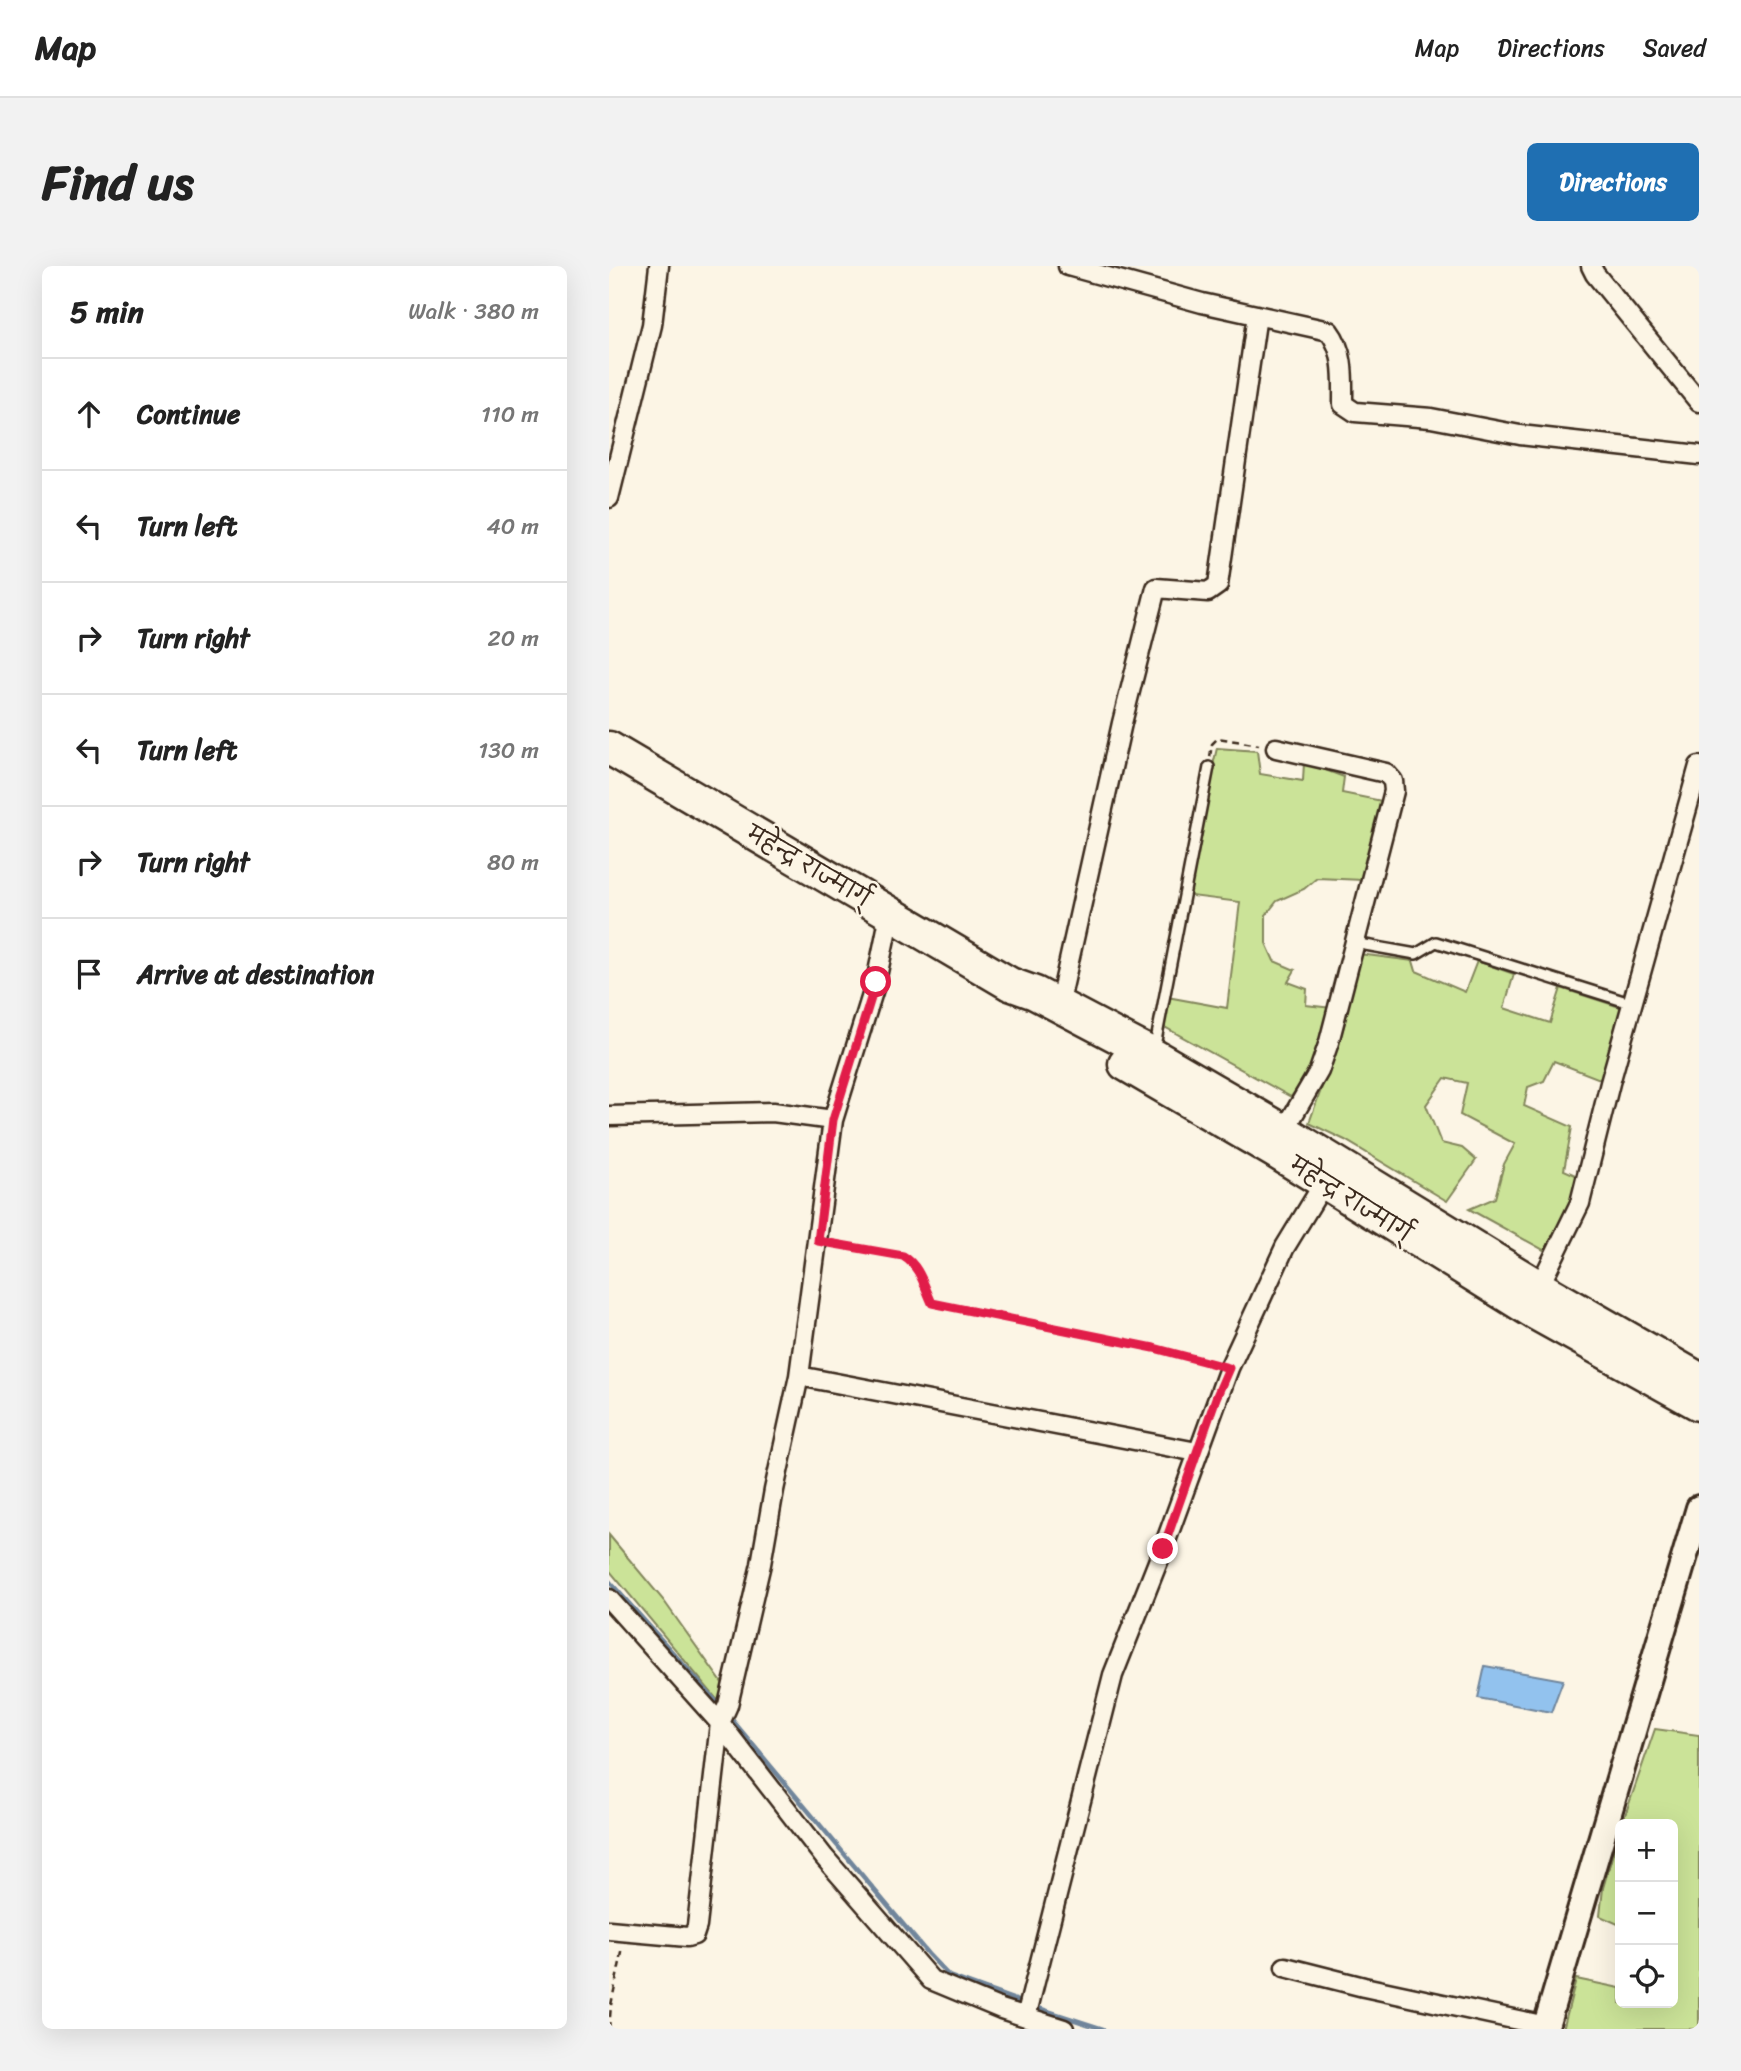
<!DOCTYPE html>
<meta charset="utf-8">
<style>
body{margin:0;font-family:Sriracha,"Playpen Sans Deva",sans-serif;background:#f2f2f2;color:#222}
.controls{position:absolute;right:21px;bottom:21px;display:grid;overflow:hidden;border-radius:10px;box-shadow:0 7px 28px #0002}
.controls button{width:63px;height:63px;display:grid;place-items:center;padding:0;border:0;border-bottom:2px solid #e0e0e0;background:#fff;color:#222;font:35px sans-serif}
.stop{position:absolute;width:21px;height:21px;margin:-16px;border:5px solid #e11d48;border-radius:50%;background:#fff}
.stop.end{background:#e11d48;border-color:#fff;box-shadow:0 2px 7px #0008}
.list{margin:0;padding:0;list-style:none}
h2{display:flex;justify-content:space-between;align-items:center;height:91px;margin:0;padding:0 28px;font-size:30px}
h2 small{font-size:23px;font-weight:400;color:#767676}
.list li{display:grid;grid-template-columns:46px 1fr auto;gap:21px;align-items:center;box-sizing:border-box;height:112px;padding:0 28px;border-top:2px solid #e0e0e0}
.list b{display:block;font-size:26px;white-space:nowrap}
.list em{font-size:23px;font-style:normal;color:#767676}
.icon{flex:none;width:38px;height:38px;fill:none;stroke:currentColor;stroke-width:2;stroke-linecap:round;stroke-linejoin:round}
.map{position:relative;flex:none;width:1090px;height:1763px;overflow:hidden;border-radius:10px}
header{display:flex;align-items:center;gap:42px;box-sizing:border-box;height:98px;padding:0 35px;background:#fff;border-bottom:2px solid #e0e0e0}
header strong{font-size:33px}
nav{display:flex;gap:38px;margin-inline-start:auto;font-size:24px}
.intro{display:flex;align-items:center;justify-content:space-between;box-sizing:border-box;height:168px;padding:0 42px}
h1{margin:0;font-size:49px}
.button{padding:18px 32px;border-radius:10px;background:#1f6fb2;color:#fff;font-size:24px;font-weight:700}
main{display:flex;gap:42px;padding:0 42px}
aside{flex:1;background:#fff;border-radius:10px;box-shadow:0 7px 28px #0002}
.map>svg:first-child{display:block}
.green{fill:#cbe398;stroke:#83865b;stroke-width:2}
.water{fill:#92c2ee;stroke:#6f859b;stroke-width:2}
.lines{fill:none;stroke-linecap:round;stroke-linejoin:round}
.stream{stroke:#6f859b;stroke-width:4.5}
.lane-casing{stroke:#3b2a1e;stroke-width:14}
.street-casing{stroke:#3b2a1e;stroke-width:23}
.secondary-casing{stroke:#3b2a1e;stroke-width:30}
.highway-casing{stroke:#3b2a1e;stroke-width:37}
.path{stroke:#3b2a1e;stroke-width:2.5;stroke-dasharray:7 5;stroke-linecap:butt}
.lane{stroke:#fcf5e5;stroke-width:9}
.street{stroke:#fcf5e5;stroke-width:18}
.secondary{stroke:#fcf5e5;stroke-width:24}
.highway{stroke:#fcf5e5;stroke-width:32}
.route{stroke:#e11d48;stroke-width:9}
.labels{text-anchor:middle;stroke-width:5;stroke-linejoin:round;paint-order:stroke}
.street-label{font-size:23px;fill:#3b2a1e;stroke:#fcf5e5}
</style>
<header>
<strong>Map</strong>
<nav><a>Map</a><a>Directions</a><a>Saved</a></nav>
</header>
<div class="intro"><h1>Find us</h1><a class="button">Directions</a></div>
<main>
<aside>
<h2>5 min<small>Walk · 380 m</small></h2>
<ul class="list">
<li><svg class="icon" aria-label="ahead" viewBox="0 0 24 24"><path d="M12 20V5M6 11l6-6 6 6"/></svg><div><b>Continue</b></div><em>110 m</em></li>
<li><svg class="icon" aria-label="left" viewBox="0 0 24 24"><path d="M17 20v-9H6M10 6l-5 5 5 5"/></svg><div><b>Turn left</b></div><em>40 m</em></li>
<li><svg class="icon" aria-label="right" viewBox="0 0 24 24"><path d="M7 20v-9h11M14 6l5 5-5 5"/></svg><div><b>Turn right</b></div><em>20 m</em></li>
<li><svg class="icon" aria-label="left" viewBox="0 0 24 24"><path d="M17 20v-9H6M10 6l-5 5 5 5"/></svg><div><b>Turn left</b></div><em>130 m</em></li>
<li><svg class="icon" aria-label="right" viewBox="0 0 24 24"><path d="M7 20v-9h11M14 6l5 5-5 5"/></svg><div><b>Turn right</b></div><em>80 m</em></li>
<li><svg class="icon" aria-label="arrive" viewBox="0 0 24 24"><path d="M6 21V4h12l-3 4 3 4H6"/></svg><div><b>Arrive at destination</b></div></li>
</ul>
</aside>
<div class="map">
<svg width="1090" height="1763" viewBox="0 0 1090 1763">
<rect width="100%" height="100%" fill="#fcf5e5"/>
<filter id="ink" filterUnits="userSpaceOnUse"><feTurbulence type="fractalNoise" baseFrequency=".0143" numOctaves="2"/><feDisplacementMap in="SourceGraphic" scale="14" xChannelSelector="R" yChannelSelector="G"/><feConvolveMatrix kernelMatrix="1 2 1 2 8 2 1 2 1" color-interpolation-filters="sRGB"/></filter>
<g filter="url(#ink)">
<!-- green -->
<path class="green" d="M608,482l40,3 3,23 43,7 1,-19 40,15 -2,16 40,8 -1,11 -18,68 -46,-2 -13,11 -27,12 -11,14v28l8,18 21,9 -7,12 19,7 -1,16 27,3 -8,38 -34,51 -130,-72 6,-28 60,11 13,-106 -57,-7z
M750,688l54,7 3,10 49,21 12,-31 37,13 -10,34 46,15 11,-35 65,21 -21,72 -51,-20 -10,20 -16,6 -4,19 48,21 -8,43 16,7 -8,33 -25,42 -78,-43 26,-11 9,-34 11,-20 -55,-29 7,-32 -22,-5 -19,27 15,38 21,5 14,12 -29,41 -102,-61 -36,-17 35,-97z
M0,1269l55,66 61,86 -5,16 -111,-133z
M1046,1463l44,6v294h-136l13,-50 44,9v15h53v-179h-51z
M1011,1563v96l-20,-9 3,-28z"/>
<!-- water -->
<path class="water" d="M876,1400l78,14 -12,32 -73,-14z"/>
<g class="lines">
<!-- stream -->
<path class="stream" d="M0,1315l113,127
M119,1449l200,239 21,22 75,27
M423,1740l71,23"/>
<!-- lane casing -->
<g class="lane-casing">
<path id="lane" d="M745,677l62,11 20,-12 197,62
M545,785l55,-284"/>
</g>
<!-- street casing -->
<g class="street-casing">
<path id="street" d="M459,0l134,37 127,28c16,21 14,47 14,73l12,8 76,6 89,17 179,20
M982,0l4,8 104,128
M0,232l43,-173 7,-59
M667,482l110,25 7,8 1,10 -65,251 -10,29 -35,60
M450,740l63,-283 34,-135 52,4 10,-7 39,-270
M0,850l164,-4 60,8
M930,1021l41,-84 30,-120 89,-317
M190,1110l398,76
M0,1333l111,124 104,134 107,123 70,29 63,20
M0,1664l78,7 7,-2 3,-9 23,-203 8,-18 33,-141 13,-74 25,-114 34,-256 43,-138 14,-68
M676,1701l79,20 182,39
M417,1751l87,-342 50,-126 66,-181 56,-121 39,-64"/>
</g>
<!-- secondary casing -->
<g class="secondary-casing">
<path id="secondary" d="M936,1763l154,-521"/>
</g>
<!-- highway casing -->
<g class="highway-casing">
<path id="highway" d="M0,482l401,236 25,9 118,62 131,76 255,156 160,92
M516,798l149,87 261,162 164,91"/>
</g>
<!-- path -->
<path class="path" d="M601,491l2,-13 6,-6 41,7
M225,978l69,12c17,10 21,30 29,47l222,45 58,16
M0,1763l2,-24 12,-57"/>
<!-- lane -->
<use href="#lane" class="lane"/>
<!-- street -->
<use href="#street" class="street"/>
<!-- secondary -->
<use href="#secondary" class="secondary"/>
<!-- highway -->
<use href="#highway" class="highway"/>
</g>
</g>
<g class="lines" filter="url(#ink)">
<!-- route -->
<path class="route" d="M267,716l-43,138 -15,121 85,15c17,10 21,30 29,47l222,45 75,20 -13,30 -53,151"/>
</g>
<g class="labels">
<!-- street labels -->
<g class="street-label">
<text transform="translate(200 600) rotate(30)" y="8">महेन्द्र राज्मार्ग्</text>
<text transform="translate(742 933) rotate(32)" y="8">महेन्द्र राज्मार्ग्</text>
</g>
</g>
</svg>
<div class="controls">
<button>+</button>
<button>−</button>
<button><svg class="icon" aria-label="locate" viewBox="0 0 24 24"><circle cx="12" cy="12" r="6"/><path d="M12 2v4M12 18v4M2 12h4M18 12h4"/></svg></button>
</div>
<div class="stop" style="left:267px;top:716px"></div>
<div class="stop end" style="left:554px;top:1283px"></div>
</div>
</main>
